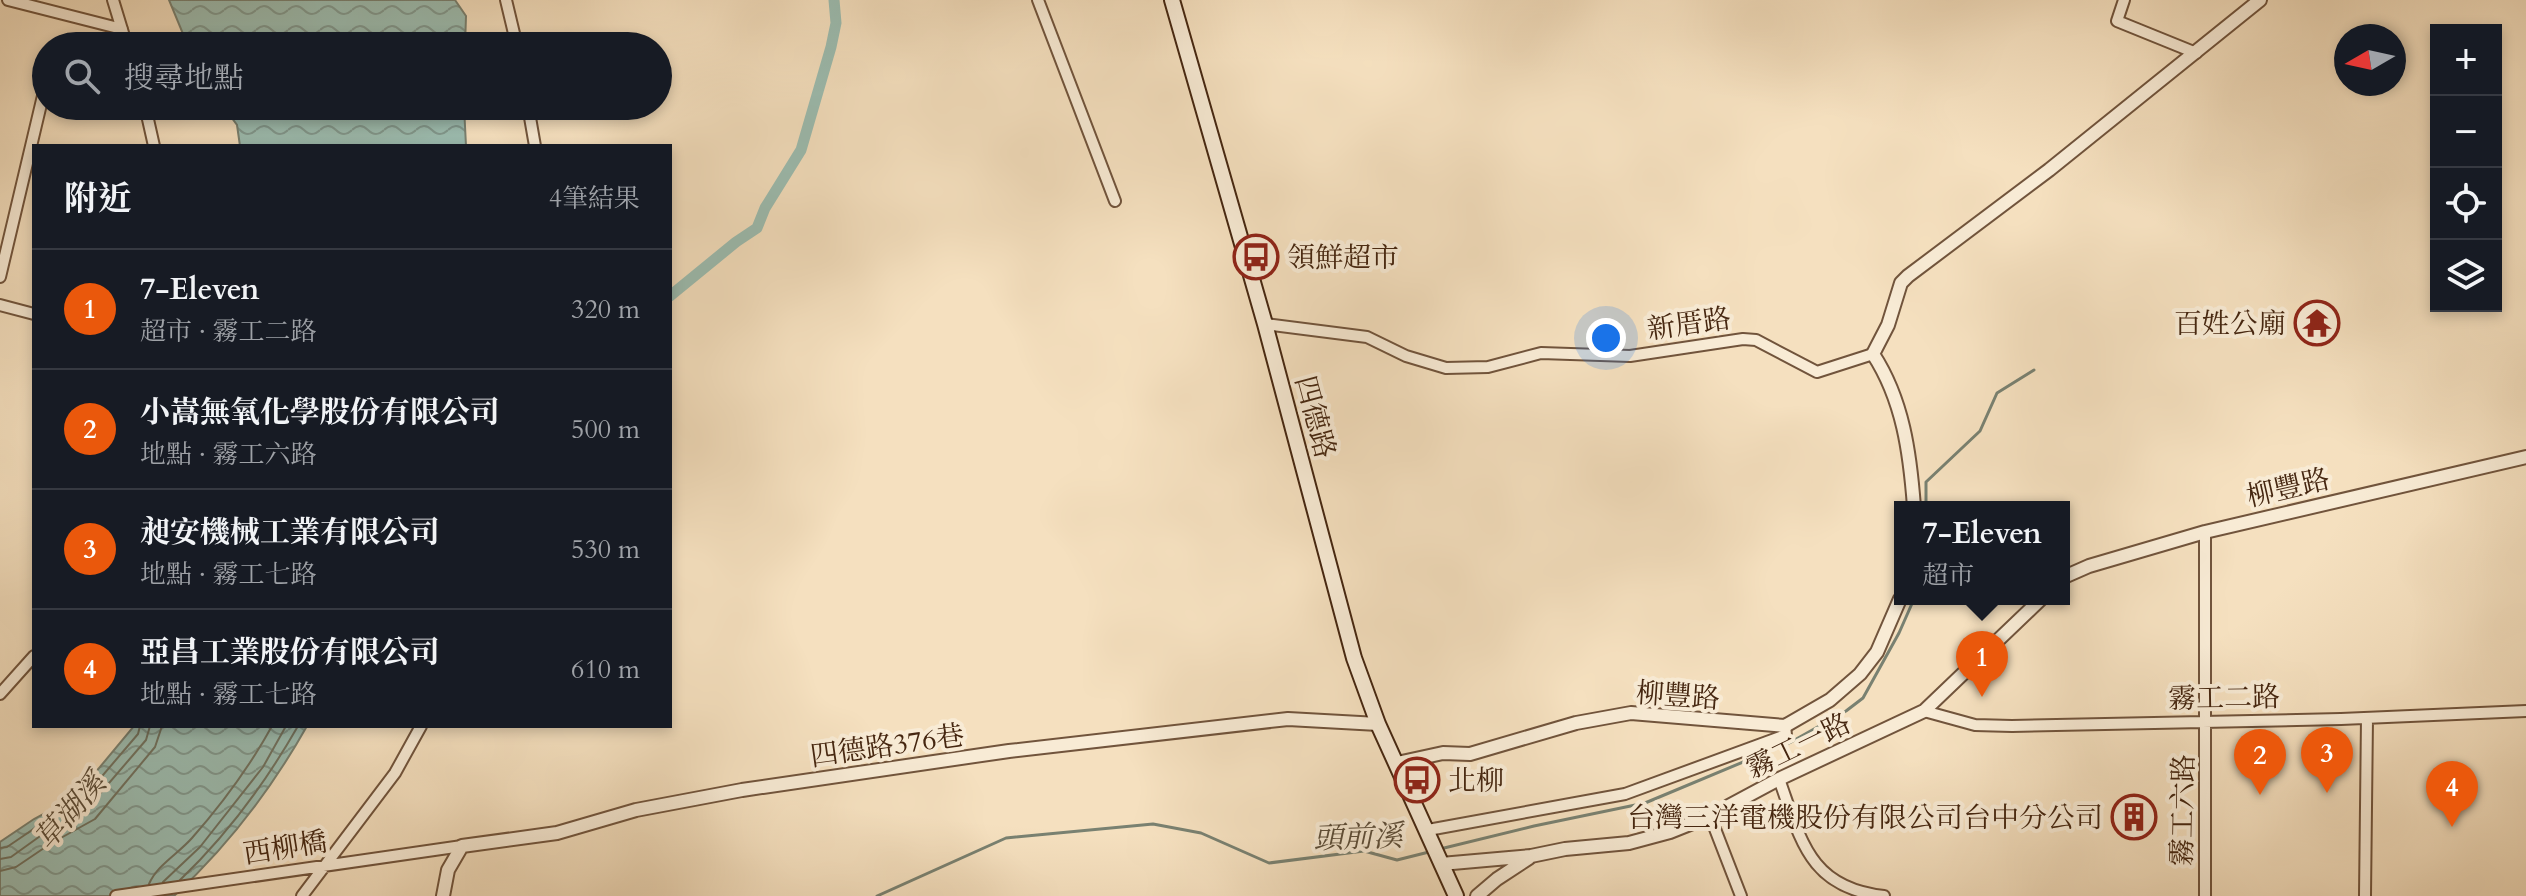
<!DOCTYPE html>
<html lang="zh-TW">
<meta charset="utf-8">
<style>
body{margin:0;font-family:Cardo,"Noto Serif TC",serif;background:#242831;color:#f1f3f6}
.controls{position:absolute;right:24px;top:24px;display:grid;overflow:hidden;border-radius:0px;box-shadow:0 4px 12px #0003}
.controls button{width:72px;height:72px;display:grid;place-items:center;padding:0;border:0;border-bottom:2px solid #363941;background:#171b24;color:#f1f3f6;font:40px sans-serif}
.compass{position:absolute;left:2334px;top:24px;width:72px;height:72px;border-radius:50%;background:#171b24;box-shadow:0 4px 12px #0003;rotate:261deg}
.you{position:absolute;left:1606px;top:338px;width:28px;height:28px;margin:-20px;border:6px solid #fff;border-radius:50%;background:#1a73e8;box-shadow:0 0 0 12px #1a73e833}
.badge{display:grid;place-items:center;width:52px;height:52px;border-radius:50%;background:#ea580c;color:#fff;font-size:26px;font-weight:700}
.pin{position:absolute;translate:-50% -66px;filter:drop-shadow(0 2px 4px #0008)}
.pin::after{content:'';position:absolute;top:42px;width:28px;height:24px;background:inherit;clip-path:polygon(0 0,100% 0,50% 100%)}
.popup{position:absolute;left:1894px;top:501px;width:176px;height:104px;box-sizing:border-box;display:grid;place-content:center;border-radius:0px;background:#171b24;filter:drop-shadow(0 2px 6px #0005);font-size:26px;white-space:nowrap;color:#9ea1a6}
.popup b{font-size:30px;color:#f1f3f6}
.popup::after{content:'';position:absolute;left:50%;top:100%;margin-left:-16px;border:16px solid transparent;border-top-color:#171b24}
.list{margin:0;padding:0;list-style:none}
h2{display:flex;justify-content:space-between;align-items:center;height:104px;margin:0;padding:0 32px;font-size:34px}
h2 small{font-size:26px;font-weight:400;color:#9ea1a6}
.list li{display:grid;grid-template-columns:52px 1fr auto;gap:24px;align-items:center;box-sizing:border-box;height:120px;padding:0 32px;border-top:2px solid #363941}
.list b{display:block;font-size:30px;white-space:nowrap}
.list p{margin:0;font-size:26px;white-space:nowrap;color:#9ea1a6}
.list em{font-size:26px;font-style:normal;color:#9ea1a6}
.icon{flex:none;width:44px;height:44px;fill:none;stroke:currentColor;stroke-width:2;stroke-linecap:round;stroke-linejoin:round}
.map{position:relative;flex:none;width:2526px;height:896px;overflow:hidden}
.search{position:absolute;background:#171b24;box-shadow:0 4px 12px #0003;left:32px;top:32px;width:640px;height:88px;display:flex;align-items:center;gap:20px;box-sizing:border-box;padding:0 28px;border-radius:44px;color:#9ea1a6;font-size:30px}
.panel{position:absolute;background:#171b24;box-shadow:0 4px 12px #0003;left:32px;top:144px;width:640px;height:584px;border-radius:0px}
.map>svg:first-child{display:block}
.water{fill:url(#water-waves);stroke:#798171;stroke-width:2}
.lines{fill:none;stroke-linecap:round;stroke-linejoin:round}
.shore{stroke:#707260;stroke-width:2}
.stream{stroke:#798171;stroke-width:3}
.canal{stroke:#9cbdb1;stroke-width:11}
.minor-casing{stroke:#71543c;stroke-width:14}
.tertiary-casing{stroke:#71543c;stroke-width:16}
.secondary-casing{stroke:#452610;stroke-width:18}
.minor{stroke:#f8ebd5;stroke-width:10}
.tertiary{stroke:#f8ebd5;stroke-width:12}
.secondary{stroke:#f8ebd5;stroke-width:14}
.labels{text-anchor:middle;stroke-width:8;stroke-linejoin:round;paint-order:stroke}
.poi-label{font-size:28px;fill:#452610;stroke:#f8ebd5;text-anchor:start}
.street-label{font-size:28px;fill:#452610;stroke:#f8ebd5}
.water-label{font-size:30px;font-style:italic;fill:#5b4c38;stroke:#f8ebd5}
</style>
<div class="map">
<svg width="2526" height="896" viewBox="0 0 2526 896">
<defs>
<pattern id="water-waves" width="16" height="10" patternUnits="userSpaceOnUse" patternTransform="scale(2)"><rect width="16" height="10" fill="#9cbdb1"/><path d="M0 5q4-4 8 0t8 0" fill="none" stroke="#81998f"/></pattern>
</defs>
<rect width="100%" height="100%" fill="#f5e0bf"/>
<filter id="stains"><feTurbulence type="fractalNoise" baseFrequency=".0025" numOctaves="4"/><feColorMatrix values="0 0 0 0 .2 0 0 0 0 .09 0 0 0 0 .02 0 0 0 .5 -.17"/></filter>
<radialGradient id="worn" r=".72"><stop offset=".6" stop-color="#630" stop-opacity="0"/><stop offset="1" stop-color="#630" stop-opacity=".3"/></radialGradient>
<!-- water -->
<path class="water" d="M169,0h286l11,16 -1,30h-277z
M223,106h241l2,40h-226l-3,-21z
M134,726h173c-36,64 -79,120 -133,170h-174v-54l34,-23 41,-22z"/>
<g class="lines">
<!-- shore -->
<path class="shore" d="M0,848l7,-1 31,-21 42,-24 58,-68 2,-8
M0,859l11,-2 32,-23 42,-23 61,-71 4,-14
M0,871l16,-4 34,-23 45,-25 60,-72 7,-21
M180,880c47,-45 86,-98 118,-154
M163,882l37,-35 63,-80 23,-41
M149,884c8,-19 29,-30 43,-46 30,-34 58,-72 80,-112"/>
<!-- stream -->
<path class="stream" d="M1926,507v-25l54,-51 17,-38 37,-23
M1440,849l94,-23 111,-23 146,-61 55,-31 17,-13 36,-65 15,-34
M877,896l129,-58 147,-14 48,9 68,30 95,-12 33,9 32,-8"/>
<!-- canal -->
<path class="canal" d="M670,296l66,-54 21,-14 8,-20 36,-58 30,-103 5,-24 -2,-23"/>
<!-- minor casing -->
<g class="minor-casing">
<path id="minor" d="M8,0l114,29
M113,0l14,46
M506,0l11,46
M1038,0l77,201
M2124,0l-7,21 79,32
M145,106l9,40
M528,106l7,40
M0,277l46,-194
M0,305l34,9
M1265,324l102,13 39,19 40,12 42,-1 53,-14 89,3 113,-17 13,1 61,32 56,-18
M0,694l34,-38
M1924,711l51,14 37,1 329,-7 185,-8
M1779,779c22,61 30,109 105,117
M1710,816l31,80
M1428,830l197,-36 161,-59 -1,-9
M116,896l346,-50
M302,896l93,-123 26,-47
M2205,896v-364
M2365,896l2,-178"/>
</g>
<!-- tertiary casing -->
<g class="tertiary-casing">
<path id="tertiary" d="M1914,507c-4,-54 -11,-107 -41,-153l15,-29 13,-42 7,-7 141,-106 211,-170
M2064,577l25,-11 116,-34 321,-75
M1397,763l46,-10 27,1 106,-31 55,-10 154,13 45,-26 30,-26 17,-22 23,-53
M1441,864l90,-8 34,-7 64,-6 41,-11 40,-16 69,-37 145,-68 117,-112
M443,896l5,-26 14,-24 95,-13 79,-23 106,-20 267,-39 279,-32 90,5
M1477,896l20,-17 32,-21"/>
</g>
<!-- secondary casing -->
<g class="secondary-casing">
<path id="secondary" d="M1172,0l93,324 89,334 24,66 78,172"/>
</g>
<!-- minor -->
<use href="#minor" class="minor"/>
<!-- tertiary -->
<use href="#tertiary" class="tertiary"/>
<!-- secondary -->
<use href="#secondary" class="secondary"/>
</g>
<!-- icons -->
<defs>
<g id="bus-ring" transform="scale(2.3)"><circle r="9.5" fill="#f8ebd5" stroke="#8f2418" stroke-width="1.5"/><path d="M-5-6H5V4H4V6H2V4H-2V6H-4V4H-5ZM-3.5-4V0h7V-4ZM-3.5 1.2v1.5H-2V1.2ZM2 1.2v1.5H3.5V1.2Z" fill="#8f2418"/></g>
<g id="temple-ring" transform="scale(2.3)"><circle r="9.5" fill="#f8ebd5" stroke="#8f2418" stroke-width="1.5"/><path d="M0-6L5-2H3V0L6.5 2.5H4V6H1.5V3h-3V6H-4V2.5H-6.5L-3 0V-2H-5Z" fill="#8f2418"/></g>
<g id="building-ring" transform="scale(2.3)"><circle r="9.5" fill="#f8ebd5" stroke="#8f2418" stroke-width="1.5"/><path d="M-4-6H4V6H1V3H-1V6H-4ZM-2.5-4.3h1.7v1.8h-1.7ZM.8-4.3h1.7v1.8H.8ZM-2.5-1h1.7V.8h-1.7ZM.8-1h1.7V.8H.8Z" fill="#8f2418"/></g>
</defs>
<g fill-rule="evenodd">
<use href="#bus-ring" x="1256" y="257"/>
<use href="#temple-ring" x="2317" y="323"/>
<use href="#bus-ring" x="1417" y="780"/>
<use href="#building-ring" x="2134" y="817"/>
</g>
<g class="labels">
<!-- poi labels -->
<g class="poi-label">
<text x="1287" y="267">領鮮超市</text>
<text x="2286" y="333" text-anchor="end">百姓公廟</text>
<text x="1448" y="790">北柳</text>
<text x="2103" y="827" text-anchor="end">台灣三洋電機股份有限公司台中分公司</text>
</g>
<!-- street labels -->
<g class="street-label">
<text transform="translate(1689 323) rotate(-8)" y="10">新厝路</text>
<text transform="translate(1316 417) rotate(75)" y="10">四德路</text>
<text transform="translate(2288 487) rotate(-13)" y="10">柳豐路</text>
<text transform="translate(1678 695) rotate(4)" y="10">柳豐路</text>
<text transform="translate(2224 697) rotate(-1)" y="10">霧工二路</text>
<text transform="translate(887 745) rotate(-8)" y="10">四德路376巷</text>
<text transform="translate(1798 745) rotate(-26)" y="10">霧工一路</text>
<text transform="translate(2182 810) rotate(-89)" y="10">霧工六路</text>
<text transform="translate(285 847) rotate(-9)" y="10">西柳橋</text>
</g>
<!-- water labels -->
<g class="water-label">
<text transform="translate(70 811) rotate(-49)" y="10">草湖溪</text>
<text transform="translate(1358 837) rotate(-2)" y="10">頭前溪</text>
</g>
</g>
<rect width="100%" height="100%" filter="url(#stains)"/>
<rect width="100%" height="100%" fill="url(#worn)"/>
</svg>
<div class="controls">
<button>+</button>
<button>−</button>
<button><svg class="icon" aria-label="locate" viewBox="0 0 24 24"><circle cx="12" cy="12" r="6"/><path d="M12 2v4M12 18v4M2 12h4M18 12h4"/></svg></button>
<button><svg class="icon" aria-label="layers" viewBox="0 0 24 24"><path d="M12 4l9 5-9 5-9-5zM3 14l9 5 9-5"/></svg></button>
</div>
<svg class="compass" viewBox="-18 -18 36 36"><path d="M0-13l5 13h-10z" fill="#e53935"/><path d="M0 13l5-13h-10z" fill="#9ea1a6"/></svg>
<div class="you"></div>
<div class="pin badge" style="left:1982px;top:697px">1</div>
<div class="popup"><b>7-Eleven</b>超市</div>
<div class="pin badge" style="left:2260px;top:795px">2</div>
<div class="pin badge" style="left:2327px;top:793px">3</div>
<div class="pin badge" style="left:2452px;top:827px">4</div>
<div class="search"><svg class="icon" aria-label="search" viewBox="0 0 24 24"><circle cx="10" cy="10" r="6"/><path d="M15 15l6 6"/></svg>搜尋地點</div>
<section class="panel">
<h2>附近<small>4筆結果</small></h2>
<ul class="list">
<li><span class="badge">1</span><div><b>7-Eleven</b><p>超市 · 霧工二路</p></div><em>320 m</em></li>
<li><span class="badge">2</span><div><b>小嵩無氧化學股份有限公司</b><p>地點 · 霧工六路</p></div><em>500 m</em></li>
<li><span class="badge">3</span><div><b>昶安機械工業有限公司</b><p>地點 · 霧工七路</p></div><em>530 m</em></li>
<li><span class="badge">4</span><div><b>亞昌工業股份有限公司</b><p>地點 · 霧工七路</p></div><em>610 m</em></li>
</ul>
</section>
</div>
